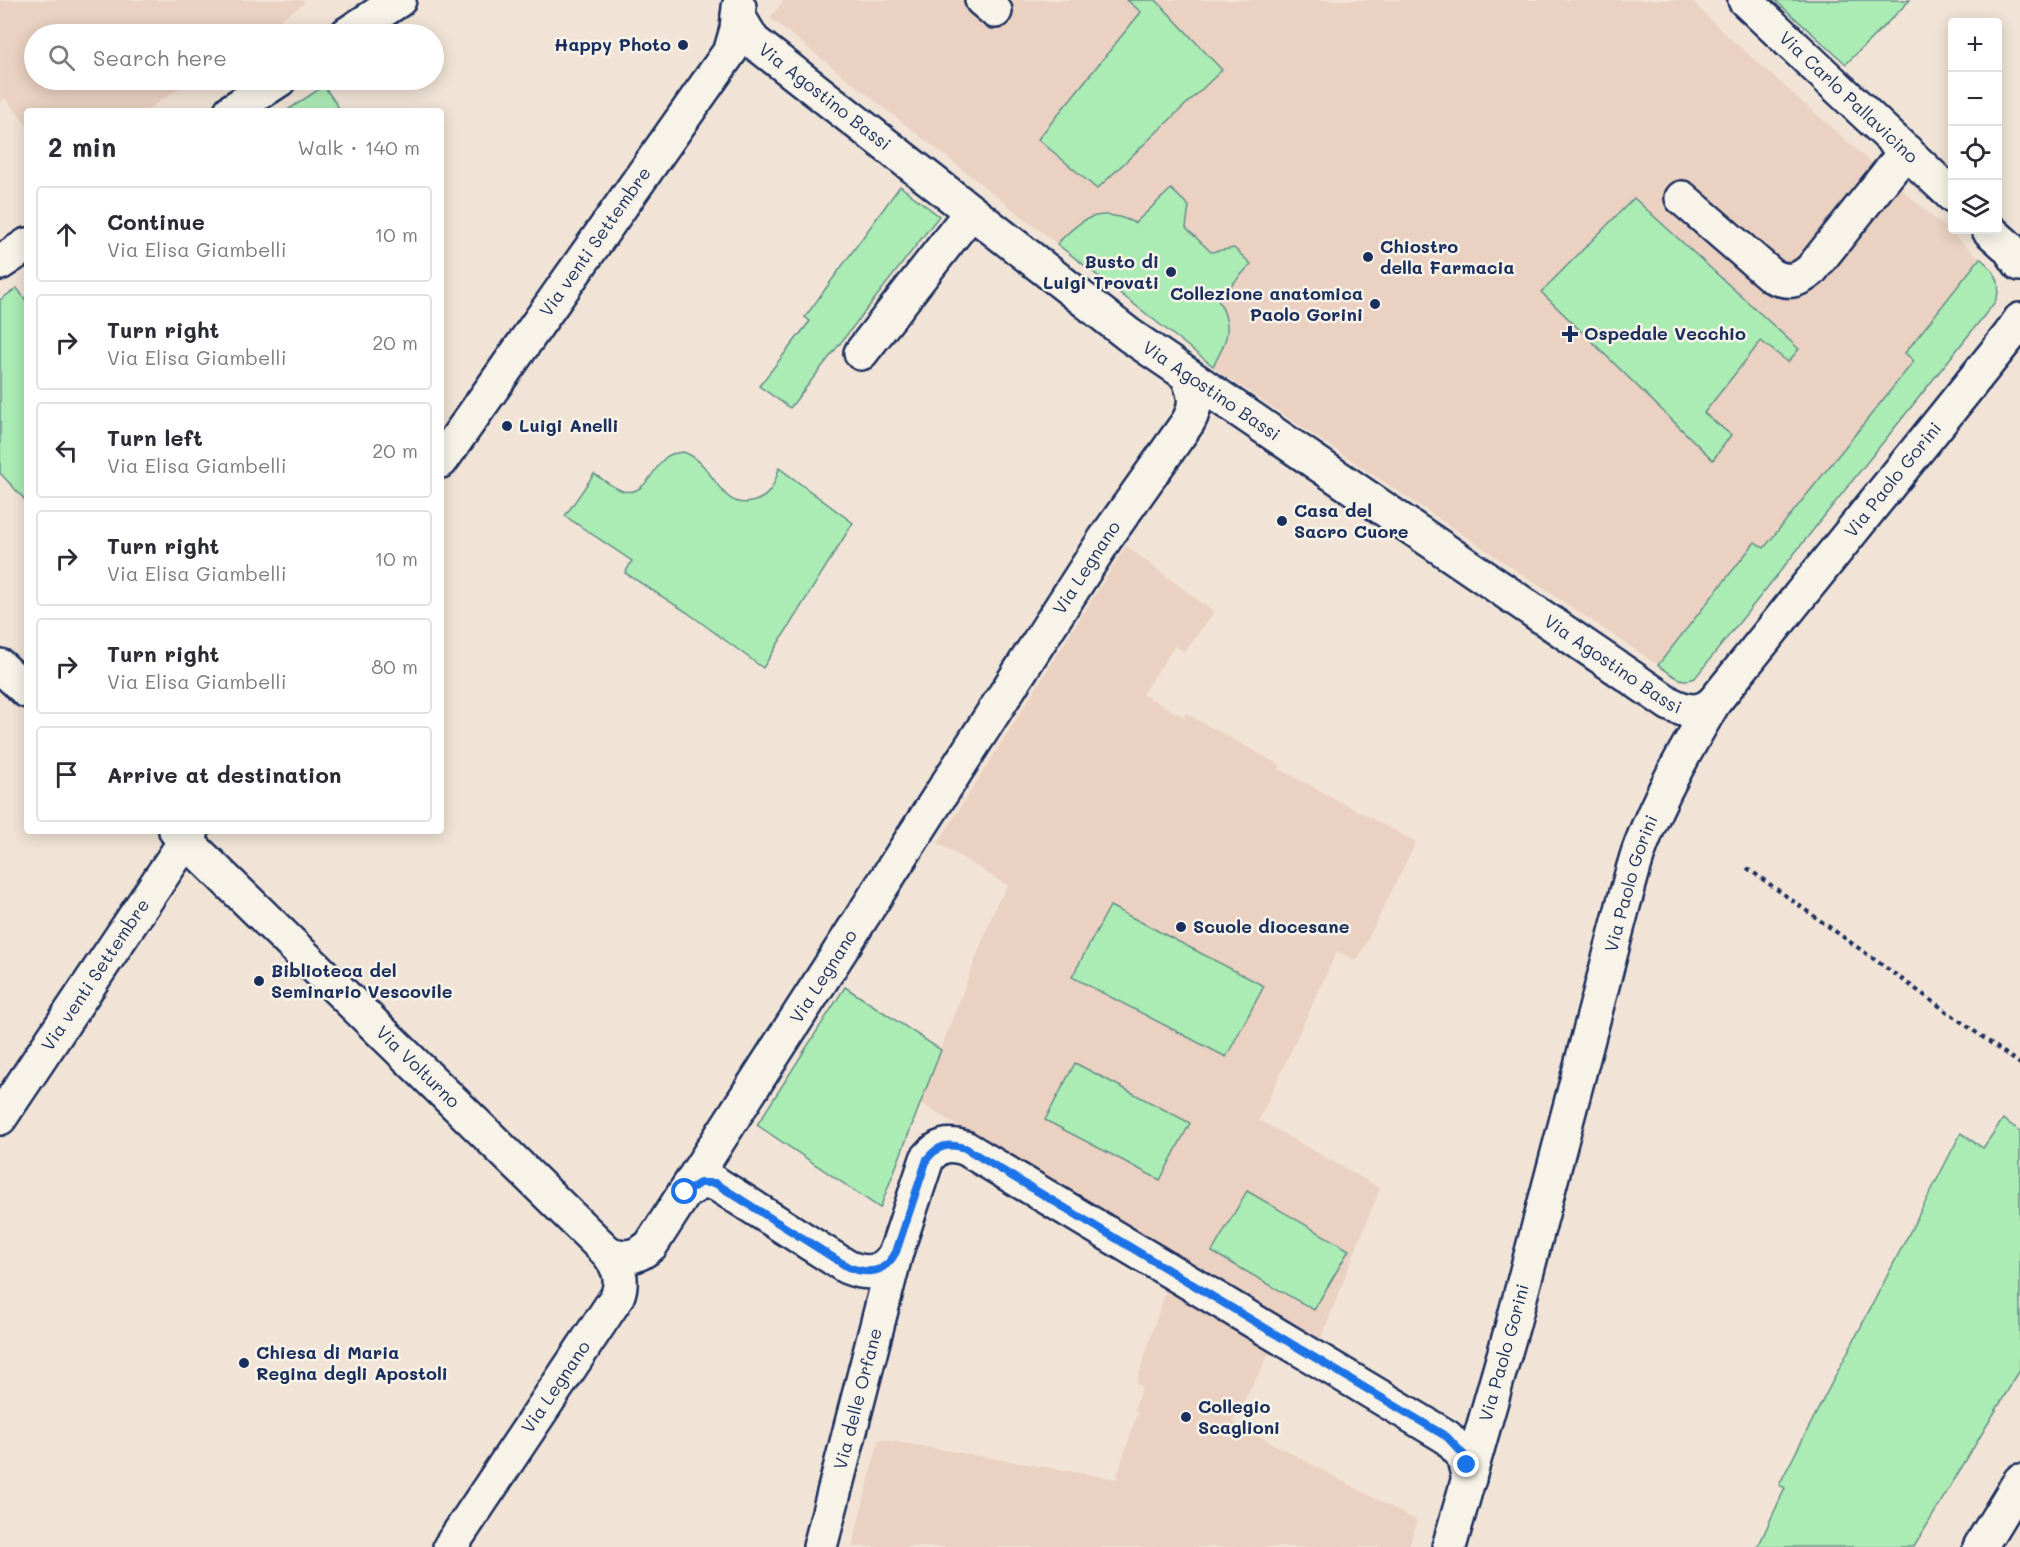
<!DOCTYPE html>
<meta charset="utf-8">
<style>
body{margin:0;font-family:Mali,sans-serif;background:#f7f7f7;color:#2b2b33}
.controls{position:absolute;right:18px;top:18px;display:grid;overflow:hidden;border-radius:6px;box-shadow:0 3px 15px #0003}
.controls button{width:54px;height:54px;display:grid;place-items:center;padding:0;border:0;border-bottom:2px solid #e1e1e2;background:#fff;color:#2b2b33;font:30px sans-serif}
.stop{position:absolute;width:18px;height:18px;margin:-14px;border:4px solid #1a73e8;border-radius:50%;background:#fff}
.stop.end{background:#1a73e8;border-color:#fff;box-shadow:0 2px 6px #0008}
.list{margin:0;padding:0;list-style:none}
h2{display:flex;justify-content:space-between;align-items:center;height:78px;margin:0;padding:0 24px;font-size:26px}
h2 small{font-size:20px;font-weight:400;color:#7c7c81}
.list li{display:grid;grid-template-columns:39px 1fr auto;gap:18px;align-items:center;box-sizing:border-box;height:96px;margin:0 12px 12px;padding:0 12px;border:2px solid #e1e1e2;border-radius:6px}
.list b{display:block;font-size:22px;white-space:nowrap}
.list p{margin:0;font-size:20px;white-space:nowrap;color:#7c7c81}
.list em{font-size:20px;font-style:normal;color:#7c7c81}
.icon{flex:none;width:33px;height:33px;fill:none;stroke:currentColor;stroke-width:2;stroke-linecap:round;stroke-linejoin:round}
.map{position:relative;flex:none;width:2020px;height:1547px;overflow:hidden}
.search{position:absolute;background:#fff;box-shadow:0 3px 15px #0003;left:24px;top:24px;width:420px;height:66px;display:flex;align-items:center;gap:15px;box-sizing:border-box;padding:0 21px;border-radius:33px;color:#7c7c81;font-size:22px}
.panel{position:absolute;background:#fff;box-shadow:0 3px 15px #0003;left:24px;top:108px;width:420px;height:726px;border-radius:6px}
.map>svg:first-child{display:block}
.built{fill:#ead1c1}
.green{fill:#abebb4;stroke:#638d89;stroke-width:1.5}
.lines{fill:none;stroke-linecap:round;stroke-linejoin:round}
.minor-casing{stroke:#1b2f5e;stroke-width:38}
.path{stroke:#1b2f5e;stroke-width:4;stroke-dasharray:4.5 4.5;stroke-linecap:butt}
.minor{stroke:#f7f3e8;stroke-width:33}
.route{stroke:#1a73e8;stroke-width:8}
.poi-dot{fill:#1b2f5e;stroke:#f7f3e8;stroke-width:2}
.labels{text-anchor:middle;stroke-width:5;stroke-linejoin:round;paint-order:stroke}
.poi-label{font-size:18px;font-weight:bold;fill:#1b2f5e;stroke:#f7f3e8;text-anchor:start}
.street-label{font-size:18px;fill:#1b2f5e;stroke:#f7f3e8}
</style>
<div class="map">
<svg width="2020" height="1547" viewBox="0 0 2020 1547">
<rect width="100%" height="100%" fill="#f1e4d6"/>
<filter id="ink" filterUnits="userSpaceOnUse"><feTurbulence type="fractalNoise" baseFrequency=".0167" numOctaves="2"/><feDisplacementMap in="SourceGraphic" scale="12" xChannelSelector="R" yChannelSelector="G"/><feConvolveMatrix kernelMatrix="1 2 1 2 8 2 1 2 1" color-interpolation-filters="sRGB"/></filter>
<g filter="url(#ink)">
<!-- built -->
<path class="built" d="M0,0h302l3,3 -47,31h-224v46h158l-47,31h-118v15l-21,-28 -6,4z
M784,0h907l32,32 269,237 7,17v7l-4,9 -300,376 -6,3h-7l-461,-308 -451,-355z
M1126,546l88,66 -29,40 -10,-6 -33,48 42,23 1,-4 95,52 -1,4 137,73 -59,119 -20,-10 -78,169 121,68 -62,158 -398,-243 77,-200 11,-17 -70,-43z
M1167,1286l104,64 -38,72 184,99 -8,26h-557l27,-108 237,40 22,-68 -4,-1 8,-24 -6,-2z"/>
<!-- green -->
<path class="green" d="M1127,0h29l66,70 -125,119 -59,-50 103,-127z
M1775,0h135l-64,64z
M324,86l17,25h-55z
M900,186l39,30 -149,192 -31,-22 51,-65 -5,-4z
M1171,189l18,17 -3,22 25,24 23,-4 17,16 -33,36c16,26 9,42 -5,66l-156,-122c25,-27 42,-38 78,-21z
M1634,198l165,151 -11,13 -27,-21 -57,72 27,22 -18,25 -172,-168z
M1980,258c15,13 24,24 15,44l-300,376c-14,7 -25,-5 -37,-13l97,-123 9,6 150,-187 -9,-8z
M17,288l10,14v200l-27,-29v-173z
M683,452c33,10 35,61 72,49 16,-5 20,-18 24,-33l74,55 -90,145 -75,-55 -63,-40 7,-12 -67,-45 29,-42c9,5 19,14 29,17 22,5 29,-21 42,-33 5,-5 11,-5 18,-6z
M1110,906l154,80 -38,71 -154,-80z
M845,987l96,63 -61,158 -123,-83z
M1075,1063l115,60 -30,57 -115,-60z
M2003,1119l17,12v239l-106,177h-156l27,-59 -6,-3 182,-352 22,15z
M1247,1191l102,59 -35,60 -102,-58z"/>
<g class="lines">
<!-- minor casing -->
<g class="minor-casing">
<g id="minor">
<path d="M982,0l13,11"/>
<path id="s1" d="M1745,0l207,195"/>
<path id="s2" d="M738,16l15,25 376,294 541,369c16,8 31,11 44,-2"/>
<path d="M347,34l52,-34"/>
<path d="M231,111l48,-31"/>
<path d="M1682,198l90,78c16,7 25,6 39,-6l95,-119"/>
<path d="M1989,230l19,17 12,17"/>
<path d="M0,263l27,-18"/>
<path d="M861,353l110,-141"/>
<path id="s3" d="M441,461l290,-411 6,-21 2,-22"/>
<path d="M0,666l27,25"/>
<path id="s4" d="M176,831l432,422c11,14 16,27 9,44l-167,250"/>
<path id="s5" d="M0,1118l192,-287"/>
<path d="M685,1192l15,-9h15l132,84c22,9 38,6 49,-15l31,-93c11,-14 21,-16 38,-11l482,289 16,18 6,24"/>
<path id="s6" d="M608,1253c17,7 30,4 43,-8l454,-706 83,-117c10,-18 7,-29 -1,-47"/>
<path id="s7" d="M820,1547l76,-295"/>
<path id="s8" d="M1449,1547l64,-223 111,-422c6,-19 10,-39 17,-57 19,-51 46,-97 73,-143l296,-367 10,-15"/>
<path d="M1980,1547l40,-66"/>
</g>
</g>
<!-- path -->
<path class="path" d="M1747,868l273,196"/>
<!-- minor -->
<use href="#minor" class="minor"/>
</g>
</g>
<g class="lines" filter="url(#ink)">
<!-- route -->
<path class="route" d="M685,1192l15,-9h15l133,84c21,8 37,6 48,-15l31,-93c11,-14 21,-16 38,-11l482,289 17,18 3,10"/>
</g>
<!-- markers -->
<g class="poi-dot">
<circle cx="683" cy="45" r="6"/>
<circle cx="1368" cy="257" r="6"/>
<circle cx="1171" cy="272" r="6"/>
<circle cx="1375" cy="304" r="6"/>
<path d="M1567 325h6v6h6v6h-6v6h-6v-6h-6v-6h6z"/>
<circle cx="507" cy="426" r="6"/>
<circle cx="1282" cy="521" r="6"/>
<circle cx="1181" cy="927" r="6"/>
<circle cx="259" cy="981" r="6"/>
<circle cx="244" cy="1363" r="6"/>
<circle cx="1186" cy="1417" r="6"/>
</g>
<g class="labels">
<!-- poi labels -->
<g class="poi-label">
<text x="671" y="51" text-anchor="end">Happy Photo</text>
<text x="1380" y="253">Chiostro<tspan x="1380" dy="21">della Farmacia</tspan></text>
<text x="1159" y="268" text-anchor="end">Busto di<tspan x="1159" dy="21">Luigi Trovati</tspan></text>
<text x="1363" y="300" text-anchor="end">Collezione anatomica<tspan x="1363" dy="21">Paolo Gorini</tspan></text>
<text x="1584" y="340">Ospedale Vecchio</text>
<text x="519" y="432">Luigi Anelli</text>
<text x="1294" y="517">Casa del<tspan x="1294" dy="21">Sacro Cuore</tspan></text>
<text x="1193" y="933">Scuole diocesane</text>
<text x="271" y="977">Biblioteca del<tspan x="271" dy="21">Seminario Vescovile</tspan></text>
<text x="256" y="1359">Chiesa di Maria<tspan x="256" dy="21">Regina degli Apostoli</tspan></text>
<text x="1198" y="1413">Collegio<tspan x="1198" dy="21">Scaglioni</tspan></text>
</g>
<!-- street labels -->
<g class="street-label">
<text dy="6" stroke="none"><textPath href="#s2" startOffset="120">Via Agostino Bassi</textPath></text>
<text dy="6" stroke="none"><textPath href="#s1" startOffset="142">Via Carlo Pallavicino</textPath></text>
<text dy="6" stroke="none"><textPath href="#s3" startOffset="268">Via venti Settembre</textPath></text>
<text dy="6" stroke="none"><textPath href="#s2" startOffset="606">Via Agostino Bassi</textPath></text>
<text dy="6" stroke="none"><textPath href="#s8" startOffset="1174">Via Paolo Gorini</textPath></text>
<text dy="6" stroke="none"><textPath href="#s6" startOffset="852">Via Legnano</textPath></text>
<text dy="6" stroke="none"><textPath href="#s2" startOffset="1092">Via Agostino Bassi</textPath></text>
<text dy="6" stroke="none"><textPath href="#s8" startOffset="688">Via Paolo Gorini</textPath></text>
<text dy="6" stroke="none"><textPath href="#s5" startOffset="172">Via venti Settembre</textPath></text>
<text dy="6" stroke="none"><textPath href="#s6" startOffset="366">Via Legnano</textPath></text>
<text dy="6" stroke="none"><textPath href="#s4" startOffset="338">Via Volturno</textPath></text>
<text dy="6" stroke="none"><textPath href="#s8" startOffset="202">Via Paolo Gorini</textPath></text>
<text transform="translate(556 1387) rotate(-56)" y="6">Via Legnano</text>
<text dy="6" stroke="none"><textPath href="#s7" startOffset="153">Via delle Orfane</textPath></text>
</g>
</g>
</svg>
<div class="controls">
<button>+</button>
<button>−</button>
<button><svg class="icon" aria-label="locate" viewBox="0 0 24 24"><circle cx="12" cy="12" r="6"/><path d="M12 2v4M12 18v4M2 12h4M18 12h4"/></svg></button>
<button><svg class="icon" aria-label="layers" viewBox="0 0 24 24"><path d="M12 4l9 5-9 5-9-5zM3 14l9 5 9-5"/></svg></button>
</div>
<div class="stop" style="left:685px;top:1192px"></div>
<div class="stop end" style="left:1467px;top:1465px"></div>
<div class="search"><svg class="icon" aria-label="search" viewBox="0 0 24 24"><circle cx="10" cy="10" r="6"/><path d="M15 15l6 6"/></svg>Search here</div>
<section class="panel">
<h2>2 min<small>Walk · 140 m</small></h2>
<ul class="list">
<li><svg class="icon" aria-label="ahead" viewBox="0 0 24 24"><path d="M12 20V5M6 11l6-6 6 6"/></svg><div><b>Continue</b><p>Via Elisa Giambelli</p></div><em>10 m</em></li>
<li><svg class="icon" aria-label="right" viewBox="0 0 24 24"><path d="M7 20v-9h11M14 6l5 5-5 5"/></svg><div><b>Turn right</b><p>Via Elisa Giambelli</p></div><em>20 m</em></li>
<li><svg class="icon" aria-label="left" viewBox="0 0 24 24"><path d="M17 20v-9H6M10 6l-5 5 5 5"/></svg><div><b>Turn left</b><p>Via Elisa Giambelli</p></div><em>20 m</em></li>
<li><svg class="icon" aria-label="right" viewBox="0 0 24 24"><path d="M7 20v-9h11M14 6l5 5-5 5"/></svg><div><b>Turn right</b><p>Via Elisa Giambelli</p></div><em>10 m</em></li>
<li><svg class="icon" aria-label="right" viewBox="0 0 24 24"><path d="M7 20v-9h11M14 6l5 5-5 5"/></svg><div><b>Turn right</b><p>Via Elisa Giambelli</p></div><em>80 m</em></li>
<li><svg class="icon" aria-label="arrive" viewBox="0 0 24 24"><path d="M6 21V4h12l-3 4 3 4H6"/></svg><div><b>Arrive at destination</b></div></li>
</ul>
</section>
</div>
